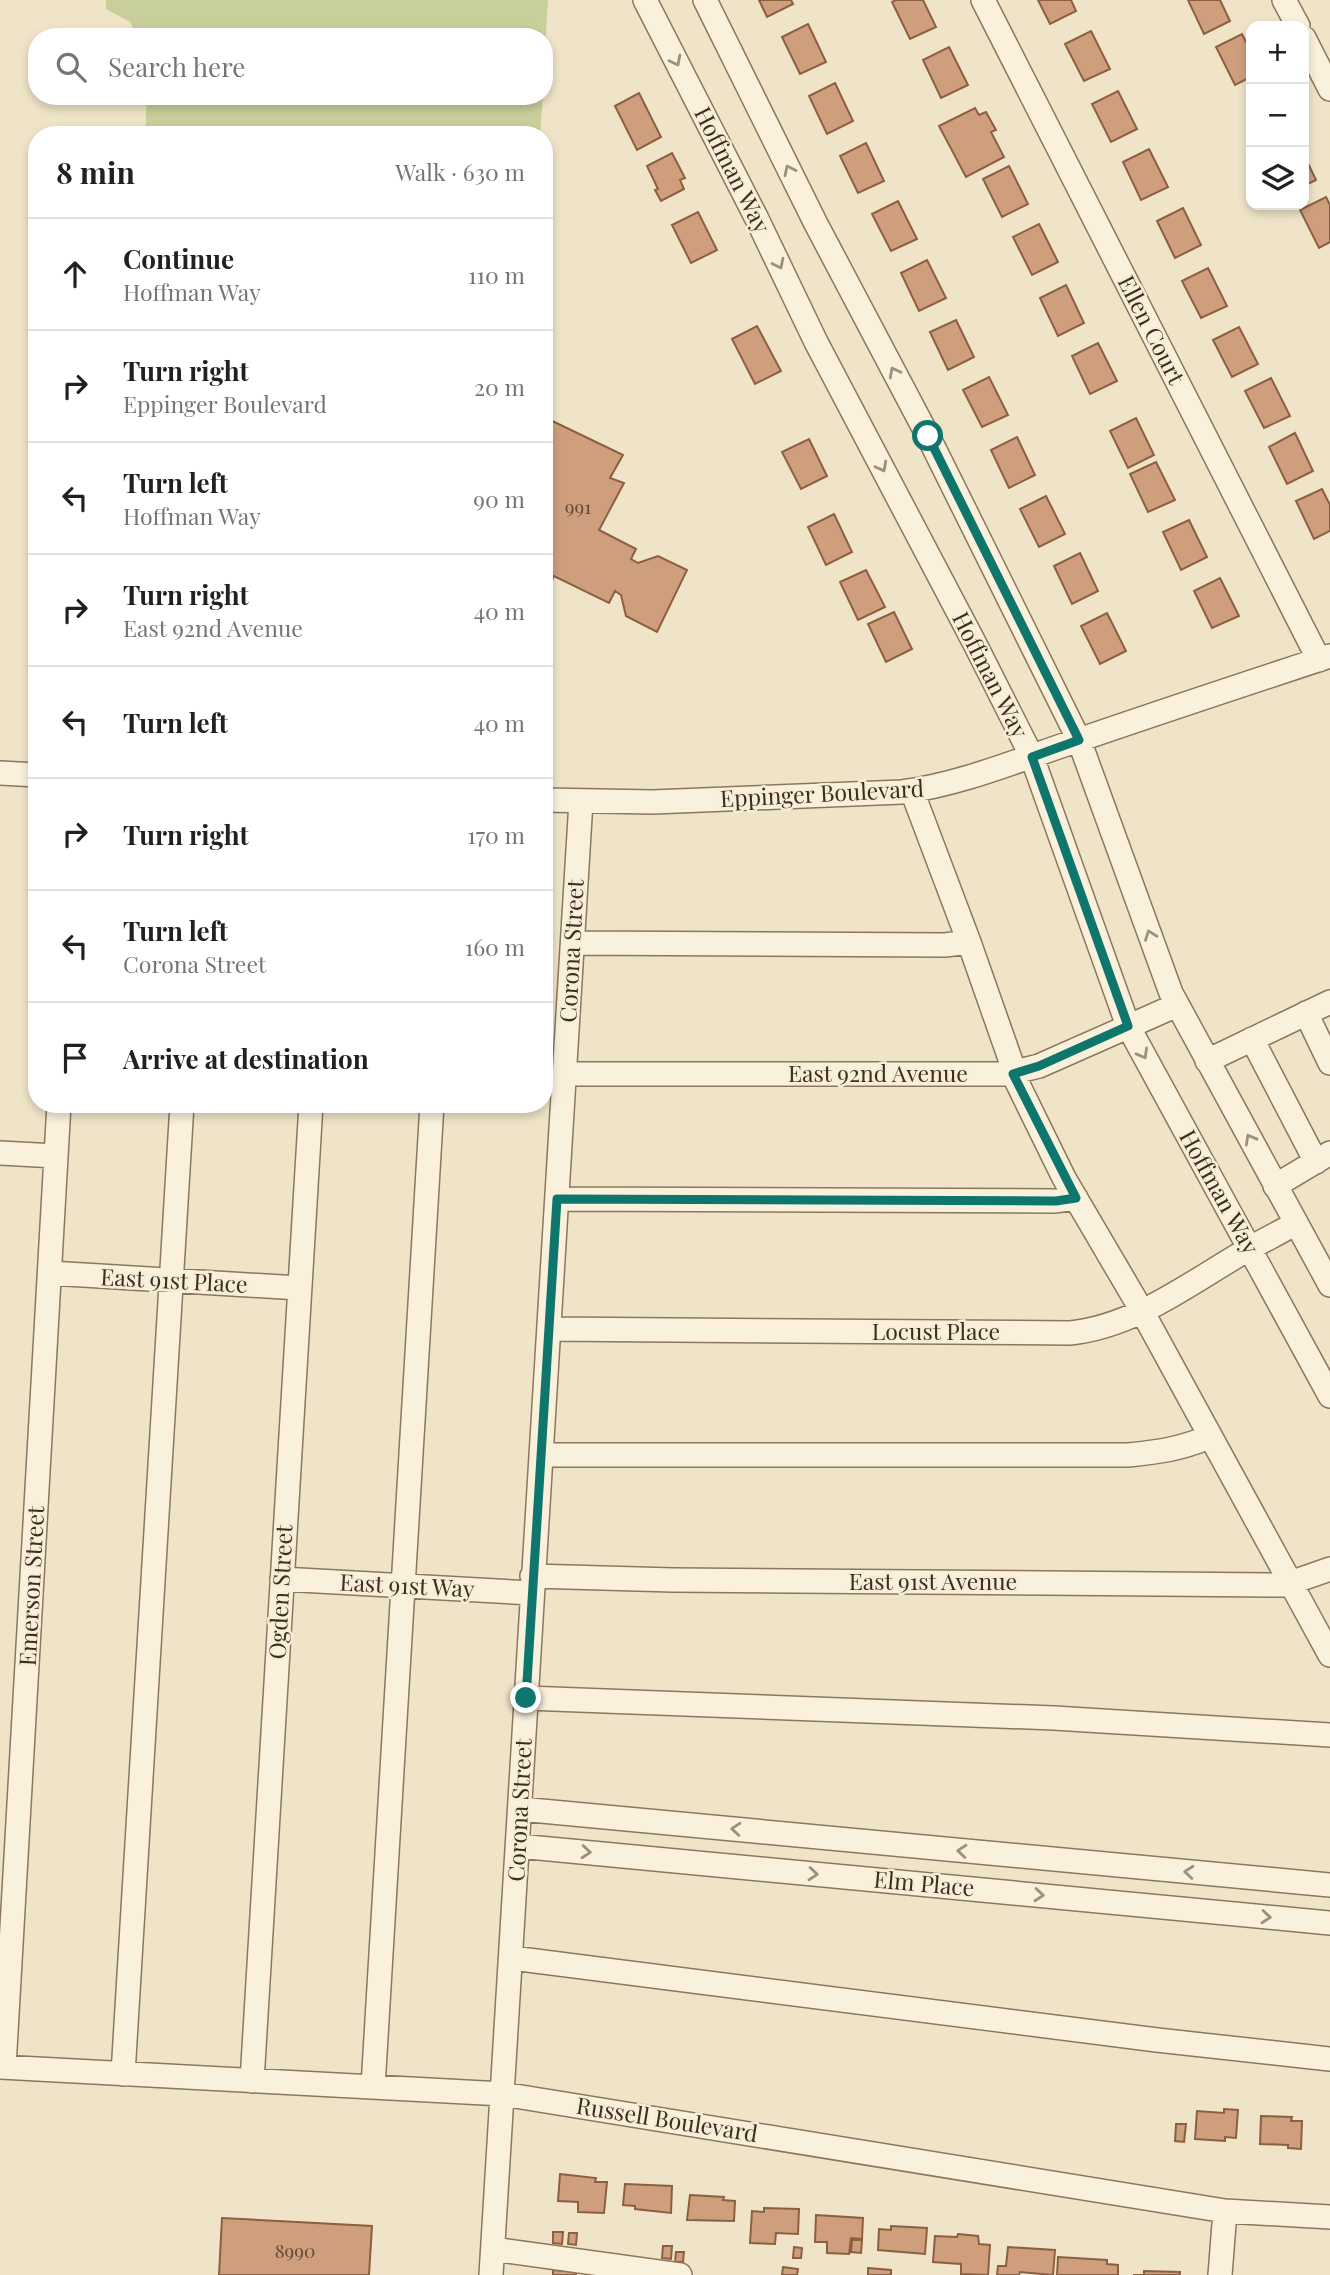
<!DOCTYPE html>
<meta charset="utf-8">
<style>
body{margin:0;font-family:"Playfair Display",serif;background:#f2f2f2;color:#202124}
.controls{position:absolute;right:21px;top:21px;display:grid;overflow:hidden;border-radius:14px;box-shadow:0 4px 10px #0003}
.controls button{width:63px;height:63px;display:grid;place-items:center;padding:0;border:0;border-bottom:2px solid #e0e0e0;background:#fff;color:#202124;font:35px sans-serif}
.stop{position:absolute;width:21px;height:21px;margin:-16px;border:5px solid #0f766e;border-radius:50%;background:#fff}
.stop.end{background:#0f766e;border-color:#fff;box-shadow:0 2px 7px #0008}
.list{margin:0;padding:0;list-style:none}
h2{display:flex;justify-content:space-between;align-items:center;height:91px;margin:0;padding:0 28px;font-size:30px}
h2 small{font-size:23px;font-weight:400;color:#757577}
.list li{display:grid;grid-template-columns:46px 1fr auto;gap:21px;align-items:center;box-sizing:border-box;height:112px;padding:0 28px;border-top:2px solid #e0e0e0}
.list b{display:block;font-size:26px;white-space:nowrap}
.list p{margin:0;font-size:23px;white-space:nowrap;color:#757577}
.list em{font-size:23px;font-style:normal;color:#757577}
.icon{flex:none;width:38px;height:38px;fill:none;stroke:currentColor;stroke-width:2;stroke-linecap:round;stroke-linejoin:round}
.map{position:relative;flex:none;width:1330px;height:2275px;overflow:hidden}
.search{position:absolute;background:#fff;box-shadow:0 4px 10px #0003;left:28px;top:28px;width:525px;height:77px;display:flex;align-items:center;gap:18px;box-sizing:border-box;padding:0 24px;border-radius:28px;color:#757577;font-size:26px}
.panel{position:absolute;background:#fff;box-shadow:0 4px 10px #0003;left:28px;top:126px;width:525px;height:987px;border-radius:28px}
.map>svg:first-child{display:block}
.park{fill:#c9cf9b}
.building{fill:#cf9f7d;stroke:#8d5f41;stroke-width:2}
.lines{fill:none;stroke-linecap:round;stroke-linejoin:round}
.minor-casing{stroke:#8d765c;stroke-width:26}
.minor{stroke:#faf1dc;stroke-width:23}
.oneway{stroke:#9c907e}
.route{stroke:#0f766e;stroke-width:9}
.labels{text-anchor:middle;stroke-width:5;stroke-linejoin:round;paint-order:stroke}
.number-label{font-size:19px;fill:#624a37}
.street-label{font-size:23px;fill:#3d2e20;stroke:#f7eed8}
</style>
<div class="map">
<svg width="1330" height="2275" viewBox="0 0 1330 2275">
<rect width="100%" height="100%" fill="#f0e4c8"/>
<!-- park -->
<path class="park" d="M106,0h442l-4,69v-32h-406l-8,-15 -24,-13z
M147,96h396l-3,39h-395z"/>
<!-- building -->
<path class="building" d="M759,0h32l2,4 -26,13z
M896,0h27l13,27 -26,12 -18,-37z
M1038,0h33l5,11 -26,13z
M1188,0h32l10,21 -26,13z
M808,24l18,38 -26,12 -18,-37z
M1091,31l19,38 -26,12 -19,-37z
M1242,34l9,18v25l-16,8 -19,-38z
M949,47l19,38 -27,13 -18,-38z
M835,83l18,38 -26,13 -18,-38z
M1118,91l19,38 -26,13 -19,-38z
M639,93l22,44 -24,13 -22,-44z
M975,108l4,7 7,-3 10,18 -5,2 13,25 -38,20 -27,-51z
M866,143l18,38 -26,12 -18,-37z
M1149,149l19,38 -27,13 -18,-38z
M672,153l13,25 -5,2 4,9 -23,12 -6,-11 3,-1 -11,-23z
M1304,155l12,25 -12,6z
M1009,166l19,38 -26,13 -19,-38z
M1326,197l4,8v37l-11,6 -19,-38z
M898,201l19,38 -26,12 -19,-37z
M1183,208l18,37 -26,13 -18,-37z
M698,212l19,38 -26,13 -19,-38z
M1039,224l19,38 -26,13 -19,-38z
M927,260l19,38 -27,13 -18,-38z
M1208,268l19,38 -26,12 -19,-37z
M1066,285l18,38 -26,13 -18,-38z
M956,320l18,37 -26,13 -18,-38z
M757,326l24,45 -26,13 -23,-45z
M1239,327l19,37 -26,13 -19,-37z
M1098,343l19,38 -27,13 -18,-38z
M989,377l19,38 -26,12 -19,-37z
M1271,378l19,38 -26,12 -19,-37z
M544,417l79,38 -13,23 14,5 -25,47 37,19 -5,10 7,4 20,-7 29,14 -30,62 -31,-16 -5,-21 -6,-4 -6,12 -55,-27 -10,19z
M1136,418l18,37 -26,13 -18,-37z
M1295,433l18,38 -26,13 -18,-37z
M1017,437l18,38 -26,13 -18,-38z
M809,439l18,37 -26,13 -19,-37z
M1156,462l19,38 -27,12 -18,-38z
M1322,489l8,16v26l-16,8 -18,-38z
M1046,496l19,38 -26,13 -19,-38z
M834,514l18,38 -26,13 -18,-38z
M1189,520l18,37 -26,13 -18,-38z
M1080,553l18,38 -26,13 -18,-38z
M866,570l19,37 -27,13 -18,-38z
M1220,578l19,38 -27,12 -18,-37z
M894,612l18,37 -26,13 -18,-38z
M1107,613l19,38 -26,13 -19,-38z
M1224,2109l14,1 -2,28 -11,-1v4l-30,-2 2,-28 27,2z
M1261,2116l31,1 -1,4h11l-1,28 -13,-1v-3l-28,-1z
M1176,2124h10l-2,18 -9,-1z
M560,2174l36,4 -1,4h12l-3,31 -26,-1v-10l-20,-1z
M625,2184l47,2 -1,27 -36,-4v-3l-12,-1z
M690,2195l34,2 -1,3 12,1 -1,20 -47,-1z
M764,2208l35,1 -1,25 -22,-1 -1,11 -25,-1 2,-32 12,1z
M816,2215l47,3 -1,21 -11,-1 -2,16 -22,-1v-11h-12z
M222,2218l150,8 -3,49h-150z
M891,2226l36,2 -2,26 -47,-4 1,-21 12,1z
M553,2232h10l-1,12 -9,-1z
M569,2233h8l-1,12 -8,-1z
M958,2234l20,2 1,8 11,1 -2,30 -27,-1v-10l-28,-2 2,-26 22,1z
M852,2240h10l-1,13 -10,-1z
M663,2246h9l-1,13 -9,-1z
M794,2247l8,1 -1,10h-8z
M1008,2247l47,3 -2,25 -33,-3 -1,3h-22l1,-9h8z
M676,2252h8l-1,10h-8z
M1058,2257l49,3v4l11,1v10h-61z
M783,2267l15,2 -1,6h-15z
M868,2268l23,2v5h-23z
M553,2270l23,2v3h-23z
M1144,2271l36,1v2l-2,1h-45h11z"/>
<g class="lines">
<!-- minor casing -->
<g class="minor-casing">
<path id="minor" d="M645,0l112,219 59,123 159,302 57,113 96,269 202,370
M705,0l110,222 113,214 151,304 92,253 159,292
M983,0l336,660
M1284,0l14,26
M1304,38l26,51
M0,773l37,2
M912,791l57,151 46,131
M544,800l109,2 249,-10c60,-8 116,-32 174,-51 84,-29 169,-57 254,-85
M573,943l372,2 24,-3
M1306,1013l24,50
M1252,1039l64,123
M1207,1061l123,-59
M565,1074h442l32,-8 138,-61
M1013,1074l51,104 78,133 188,344
M0,1153l56,3
M1275,1186l55,-33
M557,1199l499,2 20,-3
M50,1273l249,15
M549,1329l521,4c67,-7 122,-52 179,-84 15,-9 32,-17 47,-26
M541,1455h587c31,-3 52,-6 81,-18
M532,1576l141,4 611,5 46,-16
M282,1579l250,14
M526,1698l528,20 276,17
M520,1809l810,76
M518,1846l812,77
M512,1958l645,82 173,19
M0,2067l503,27 722,117 105,6
M4,2067l55,-963
M123,2074l59,-970
M252,2081l59,-977
M373,2087l59,-983
M493,2249l187,26
M491,2275l90,-1474
M1220,2275l5,-64"/>
</g>
<!-- minor -->
<use href="#minor" class="minor"/>
</g>
<!-- one-way arrows -->
<defs><path id="oneway-chevron" d="M-2-3.5L2.5 0L-2 3.5" fill="none" stroke-width="1.6" stroke-linecap="round" stroke-linejoin="round" transform="scale(1.75)"/></defs>
<g class="oneway">
<use href="#oneway-chevron" transform="translate(676 61) rotate(63)"/>
<use href="#oneway-chevron" transform="translate(789 170) rotate(-116)"/>
<use href="#oneway-chevron" transform="translate(779 264) rotate(64)"/>
<use href="#oneway-chevron" transform="translate(894 372) rotate(-118)"/>
<use href="#oneway-chevron" transform="translate(882 467) rotate(62)"/>
<use href="#oneway-chevron" transform="translate(1150 935) rotate(-110)"/>
<use href="#oneway-chevron" transform="translate(1143 1054) rotate(61)"/>
<use href="#oneway-chevron" transform="translate(1250 1139) rotate(-119)"/>
<use href="#oneway-chevron" transform="translate(736 1829) rotate(-175)"/>
<use href="#oneway-chevron" transform="translate(962 1851) rotate(-175)"/>
<use href="#oneway-chevron" transform="translate(586 1852) rotate(5)"/>
<use href="#oneway-chevron" transform="translate(1189 1872) rotate(-175)"/>
<use href="#oneway-chevron" transform="translate(813 1874) rotate(5)"/>
<use href="#oneway-chevron" transform="translate(1039 1895) rotate(5)"/>
<use href="#oneway-chevron" transform="translate(1266 1917) rotate(5)"/>
</g>
<g class="lines">
<!-- route -->
<path class="route" d="M526,1698l31,-499 499,2 20,-3 -63,-124 26,-8 89,-40 -96,-269 47,-17 -151,-304"/>
</g>
<g class="labels">
<!-- number labels -->
<g class="number-label">
<text x="578" y="514">991</text>
<text x="295" y="2258">8990</text>
</g>
<!-- street labels -->
<g class="street-label">
<text transform="translate(732 170) rotate(63)" y="8">Hoffman Way</text>
<text transform="translate(1151 330) rotate(63)" y="8">Ellen Court</text>
<text transform="translate(990 675) rotate(63)" y="8">Hoffman Way</text>
<text transform="translate(822 794) rotate(-3)" y="8">Eppinger Boulevard</text>
<text transform="translate(572 951) rotate(-87)" y="8">Corona Street</text>
<text x="878" y="1082">East 92nd Avenue</text>
<text transform="translate(1219 1192) rotate(61)" y="8">Hoffman Way</text>
<text transform="translate(174 1281) rotate(3)" y="8">East 91st Place</text>
<text x="936" y="1340">Locust Place</text>
<text x="933" y="1590">East 91st Avenue</text>
<text transform="translate(32 1586) rotate(-87)" y="8">Emerson Street</text>
<text transform="translate(407 1586) rotate(3)" y="8">East 91st Way</text>
<text transform="translate(281 1592) rotate(-87)" y="8">Ogden Street</text>
<text transform="translate(520 1810) rotate(-87)" y="8">Corona Street</text>
<text transform="translate(924 1884) rotate(5)" y="8">Elm Place</text>
<text transform="translate(667 2120) rotate(9)" y="8">Russell Boulevard</text>
</g>
</g>
</svg>
<div class="controls">
<button>+</button>
<button>−</button>
<button><svg class="icon" aria-label="layers" viewBox="0 0 24 24"><path d="M12 4l9 5-9 5-9-5zM3 14l9 5 9-5"/></svg></button>
</div>
<div class="stop" style="left:928px;top:436px"></div>
<div class="stop end" style="left:526px;top:1698px"></div>
<div class="search"><svg class="icon" aria-label="search" viewBox="0 0 24 24"><circle cx="10" cy="10" r="6"/><path d="M15 15l6 6"/></svg>Search here</div>
<section class="panel">
<h2>8 min<small>Walk · 630 m</small></h2>
<ul class="list">
<li><svg class="icon" aria-label="ahead" viewBox="0 0 24 24"><path d="M12 20V5M6 11l6-6 6 6"/></svg><div><b>Continue</b><p>Hoffman Way</p></div><em>110 m</em></li>
<li><svg class="icon" aria-label="right" viewBox="0 0 24 24"><path d="M7 20v-9h11M14 6l5 5-5 5"/></svg><div><b>Turn right</b><p>Eppinger Boulevard</p></div><em>20 m</em></li>
<li><svg class="icon" aria-label="left" viewBox="0 0 24 24"><path d="M17 20v-9H6M10 6l-5 5 5 5"/></svg><div><b>Turn left</b><p>Hoffman Way</p></div><em>90 m</em></li>
<li><svg class="icon" aria-label="right" viewBox="0 0 24 24"><path d="M7 20v-9h11M14 6l5 5-5 5"/></svg><div><b>Turn right</b><p>East 92nd Avenue</p></div><em>40 m</em></li>
<li><svg class="icon" aria-label="left" viewBox="0 0 24 24"><path d="M17 20v-9H6M10 6l-5 5 5 5"/></svg><div><b>Turn left</b></div><em>40 m</em></li>
<li><svg class="icon" aria-label="right" viewBox="0 0 24 24"><path d="M7 20v-9h11M14 6l5 5-5 5"/></svg><div><b>Turn right</b></div><em>170 m</em></li>
<li><svg class="icon" aria-label="left" viewBox="0 0 24 24"><path d="M17 20v-9H6M10 6l-5 5 5 5"/></svg><div><b>Turn left</b><p>Corona Street</p></div><em>160 m</em></li>
<li><svg class="icon" aria-label="arrive" viewBox="0 0 24 24"><path d="M6 21V4h12l-3 4 3 4H6"/></svg><div><b>Arrive at destination</b></div></li>
</ul>
</section>
</div>
